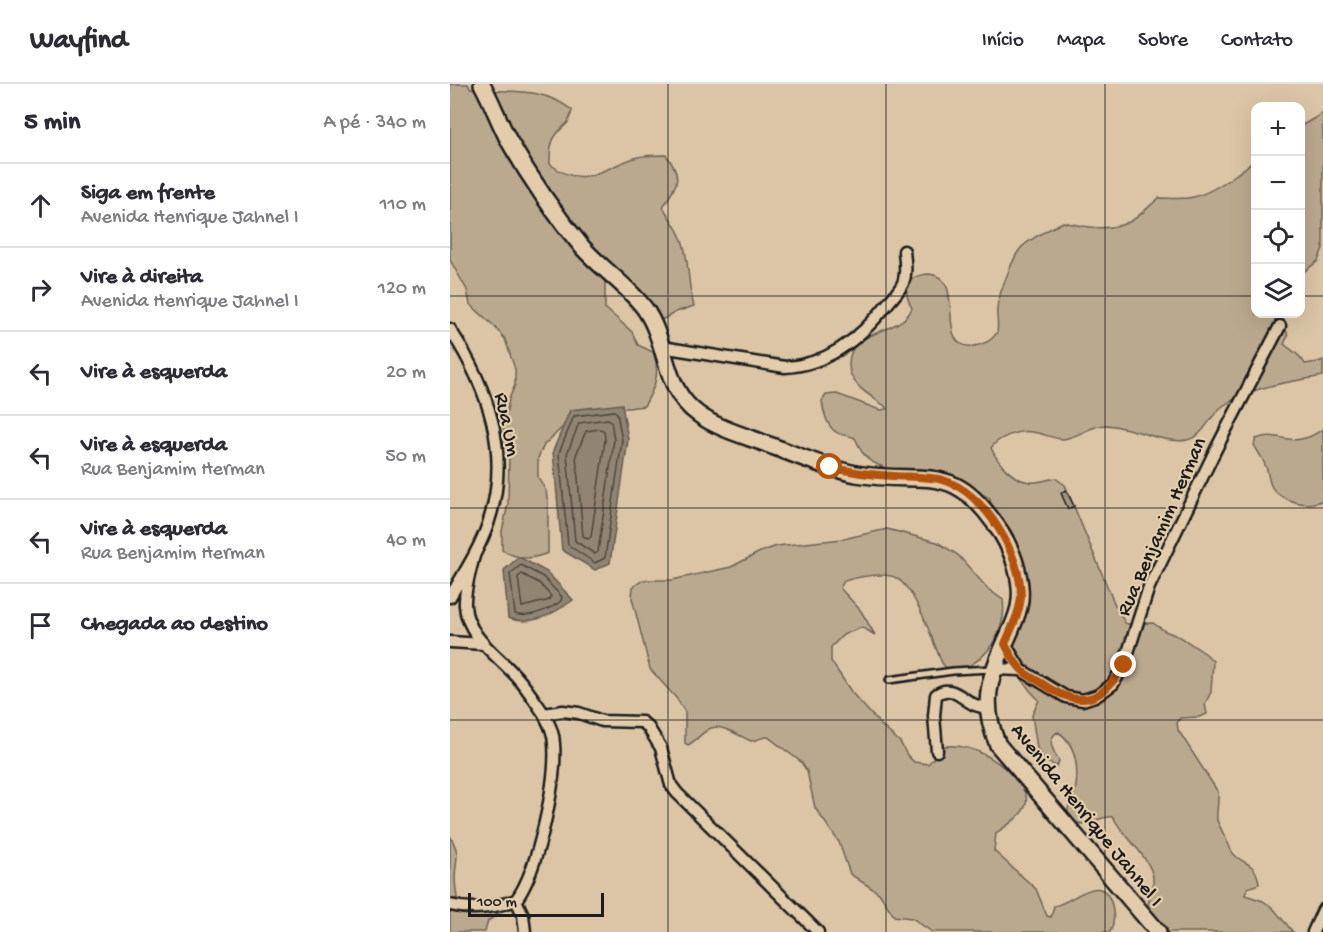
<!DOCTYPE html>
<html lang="pt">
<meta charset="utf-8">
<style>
body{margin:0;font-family:"Gochi Hand",sans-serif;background:#f2f2f3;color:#2b2b33}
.controls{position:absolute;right:18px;top:18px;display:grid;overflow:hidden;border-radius:12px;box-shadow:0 6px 24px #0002}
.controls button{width:54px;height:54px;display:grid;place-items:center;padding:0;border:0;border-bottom:2px solid #e1e1e2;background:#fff;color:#2b2b33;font:30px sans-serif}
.scale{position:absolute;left:18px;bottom:15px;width:136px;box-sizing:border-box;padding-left:6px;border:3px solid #1c1c1c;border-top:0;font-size:16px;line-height:21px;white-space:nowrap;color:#1c1c1c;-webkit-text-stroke:4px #e3ccac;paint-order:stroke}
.stop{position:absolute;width:18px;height:18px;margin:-14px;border:4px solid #b45309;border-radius:50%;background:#fff}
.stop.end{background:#b45309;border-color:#fff;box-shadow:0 2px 6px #0008}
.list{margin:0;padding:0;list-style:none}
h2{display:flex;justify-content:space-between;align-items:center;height:78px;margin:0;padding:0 24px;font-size:26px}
h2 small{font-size:20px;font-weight:400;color:#7c7c81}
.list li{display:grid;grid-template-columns:39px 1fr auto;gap:18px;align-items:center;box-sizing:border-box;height:84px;padding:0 24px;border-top:2px solid #e1e1e2}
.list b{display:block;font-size:22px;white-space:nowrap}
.list p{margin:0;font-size:20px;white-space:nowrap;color:#7c7c81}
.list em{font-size:20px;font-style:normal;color:#7c7c81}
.icon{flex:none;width:33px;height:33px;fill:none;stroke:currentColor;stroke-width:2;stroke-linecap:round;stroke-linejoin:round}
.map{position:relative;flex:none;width:873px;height:848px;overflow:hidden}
header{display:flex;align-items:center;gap:36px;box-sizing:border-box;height:84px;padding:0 30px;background:#fff;border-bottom:2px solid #e1e1e2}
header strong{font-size:28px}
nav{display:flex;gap:33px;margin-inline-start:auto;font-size:21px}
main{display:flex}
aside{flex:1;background:#fff}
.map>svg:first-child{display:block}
.green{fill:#bba98f;stroke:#6c6256;stroke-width:1.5}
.water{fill:#928472;stroke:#635a50;stroke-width:1.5}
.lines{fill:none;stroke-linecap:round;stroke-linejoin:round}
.shore{stroke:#4b463e;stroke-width:1.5}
.building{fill:#a5967f;stroke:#1c1c1c;stroke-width:1.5}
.lane-casing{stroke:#1c1c1c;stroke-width:10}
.street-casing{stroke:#1c1c1c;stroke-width:15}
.secondary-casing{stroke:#1c1c1c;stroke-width:20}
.lane{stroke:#e3ccac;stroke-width:5}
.street{stroke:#e3ccac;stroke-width:10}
.secondary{stroke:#e3ccac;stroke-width:15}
.route{stroke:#b45309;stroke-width:8}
.grid{fill:none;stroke:#1c1c1c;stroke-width:1.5;stroke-opacity:0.55}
.labels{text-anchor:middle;stroke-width:4.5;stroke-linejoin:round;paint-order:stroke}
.street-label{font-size:21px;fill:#1c1c1c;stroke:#e3ccac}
</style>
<header>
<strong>Wayfind</strong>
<nav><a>Início</a><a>Mapa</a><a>Sobre</a><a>Contato</a></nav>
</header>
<main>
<aside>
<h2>5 min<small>A pé · 340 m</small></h2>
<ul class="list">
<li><svg class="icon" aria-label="ahead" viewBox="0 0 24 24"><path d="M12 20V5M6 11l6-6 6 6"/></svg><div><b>Siga em frente</b><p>Avenida Henrique Jahnel I</p></div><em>110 m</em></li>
<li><svg class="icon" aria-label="right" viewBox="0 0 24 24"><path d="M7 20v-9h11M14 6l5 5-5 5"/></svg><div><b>Vire à direita</b><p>Avenida Henrique Jahnel I</p></div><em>120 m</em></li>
<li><svg class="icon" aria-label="left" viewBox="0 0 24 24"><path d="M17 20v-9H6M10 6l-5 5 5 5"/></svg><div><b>Vire à esquerda</b></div><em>20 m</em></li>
<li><svg class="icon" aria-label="left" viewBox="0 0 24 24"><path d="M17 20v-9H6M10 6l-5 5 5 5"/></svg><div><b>Vire à esquerda</b><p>Rua Benjamim Herman</p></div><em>50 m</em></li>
<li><svg class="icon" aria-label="left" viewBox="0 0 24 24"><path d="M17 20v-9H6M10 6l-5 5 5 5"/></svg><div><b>Vire à esquerda</b><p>Rua Benjamim Herman</p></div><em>40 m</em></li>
<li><svg class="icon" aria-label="arrive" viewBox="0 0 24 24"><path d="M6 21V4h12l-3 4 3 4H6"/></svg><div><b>Chegada ao destino</b></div></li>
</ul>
</aside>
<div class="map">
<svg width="873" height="848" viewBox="0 0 873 848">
<rect width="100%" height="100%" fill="#dbc5a6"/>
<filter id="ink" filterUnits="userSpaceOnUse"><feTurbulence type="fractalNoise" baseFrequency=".0167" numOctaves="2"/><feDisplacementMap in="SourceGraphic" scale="12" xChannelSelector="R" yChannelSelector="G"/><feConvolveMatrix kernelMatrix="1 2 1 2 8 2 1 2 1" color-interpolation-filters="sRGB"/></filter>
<g filter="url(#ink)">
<!-- green -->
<path class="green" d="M0,0h18l2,4c41,7 67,-4 102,22 -4,19 -7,12 -16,25 -6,8 -6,19 -6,29 34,28 54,2 88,-7 9,-2 19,-2 28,-2 18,23 11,29 -3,52 6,10 15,22 19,33 8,22 5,45 12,66l-18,6 -18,10 -50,-44 -3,3v27l27,24 6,13 15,7c8,20 2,36 -9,54l-16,2h-35l-27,16 -22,21 -6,13v19l8,14 2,13v49c-19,7 -28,7 -46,-3v-19l6,-27 1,-49 -6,-13 1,-17 5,-26 6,-14v-16l-10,-30 -11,-13 -24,-22 -3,-14 -17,-30z
M873,29v135l-5,13 -17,13v-148z
M805,76l1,154c14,0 29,6 32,22l-4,8c8,7 16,10 21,20l13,-2 5,-2v16c-33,6 -72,10 -100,30 -13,9 -19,31 -36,34 -21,5 -57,-14 -81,-15 -15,0 -27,12 -43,14 -10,0 -21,-6 -31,-7 -13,-2 -34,5 -41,16 7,15 21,32 39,34 8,1 17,-2 25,-4l10,7 50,120 10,18 3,1 25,-1 12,8 17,7 24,16 7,7 -2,31 -6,12 2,10 -8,3 -19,1 -3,4 1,8 40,62c1,10 -2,19 -1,28 1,4 12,24 14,30 8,16 25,8 28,34l-12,4 -2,7 18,6 10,7 20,24h-135c-3,-7 -11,-18 -10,-26 1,-13 9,-22 3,-36 -9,-21 -28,-34 -38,-53 -12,-2 -24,10 -36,6 -4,-1 -9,-6 -9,-9 -2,-7 5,-16 7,-23 4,-19 2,-48 -17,-59 -13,7 -4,20 1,29l-2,5 -11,-4 -9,-14 -5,-33 7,-15c-46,-44 -11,-66 -23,-113 -8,-30 -23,-58 -26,-89l-51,-23 -50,-5 -19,-9 -8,-9 -7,-14c-6,-3 -14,-2 -19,-6 -9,-5 -13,-22 -14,-31l4,-6 11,-1 43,16 7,-1 -2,-3c-14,-10 -36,-21 -36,-41 -1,-37 52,-29 63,-57 -5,-9 -9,-21 0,-29 3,-3 13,-5 17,-5 40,3 3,77 45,72 9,-1 19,-6 23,-14 2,-6 -1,-16 0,-23 0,-11 16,-51 23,-60 11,-12 29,-19 43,-27 22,5 45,10 66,0 11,-5 21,-17 30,-24 9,0 19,1 29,0 21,-2 51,-25 67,-38z
M873,345v71c-15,8 -38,2 -49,-10 -6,-6 -5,-16 -8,-23 -3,-8 -8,-15 -12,-22l2,-6c19,-8 32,5 49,-1 6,-1 13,-6 18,-9z
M437,445l50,13 21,13 30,34 15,11c5,32 -20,69 -54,71l-7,-8c-9,-20 -28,-83 -51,-87 -15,-3 -33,1 -47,5l-4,7 21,23 14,24 -13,-8 -19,8 -12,12v14l21,32 31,34 17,15 7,13 7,7 14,2 17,-18c29,-3 60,17 76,40 3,5 7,11 5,18 -3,12 -20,22 -30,29l-2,18 42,38 11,27 4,1 3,-11c19,-3 48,-37 58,-1 2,11 3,17 -2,27h-178l-20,-14 -18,-2 -15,-23 -29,-19 -11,-32 -24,-34 -8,-37 -6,-9 -33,-25c-7,-1 -10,4 -17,4 -10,-4 -29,-17 -40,-13 -9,4 -15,13 -23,17l-3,-2v-31l-8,-13 -27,-30 -18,-71 1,-11 10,-7h29l59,-13 29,-15 17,-6 66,-7z
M0,752c11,19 6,20 5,41 0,9 2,19 3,29h18l23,8 -11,7 -3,11h-35z"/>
<!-- water -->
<path class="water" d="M172,320l6,36 -18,123 -15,7 -33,-20 -9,-99 17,-41z
M69,473l28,15 26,28c-19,14 -42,27 -65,18l-4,-48z"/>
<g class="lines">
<!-- shore -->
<path class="shore" d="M164,327l3,2 5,27 -17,118 -10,5 -27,-18 -9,-92 15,-37z
M158,335l3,2 3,19 -16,112 -3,2 -20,-13 -8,-87 12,-31z
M150,345l4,2 1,9 -14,97 -3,2 -5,-3 -7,-81 10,-24z
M71,481l22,12 19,20 -1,4c-10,8 -33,18 -46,13l-5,-40z
M72,490l17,9 12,13 -1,4 -28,7 -4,-30z"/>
</g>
<!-- building -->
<path class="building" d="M616,406l8,16 -6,3 -7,-16z"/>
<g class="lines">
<!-- lane casing -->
<g class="lane-casing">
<path id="lane" d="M439,596l64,-9 39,-2"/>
</g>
<!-- street casing -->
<g class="street-casing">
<path id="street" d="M0,245c38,59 62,124 38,195 -9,26 -24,49 -38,73
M212,263l123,20c44,-2 78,-31 104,-65 4,-5 11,-12 14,-19 4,-10 2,-21 1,-32
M24,472c-4,16 -10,34 -9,50 2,30 33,50 51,70 11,12 19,25 28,38l19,-3 16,2 23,8 40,1 6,5 13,21 10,37 6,8 141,139
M0,558l34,2
M555,560l16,26 45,27 17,3 15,-5 15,-11 11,-19 25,-78 67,-138 64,-123
M543,585l28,1
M487,667l-3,-35 2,-21c14,-11 24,2 37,9 4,2 10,3 15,5
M66,816c22,-29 41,-120 38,-156 0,-11 -5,-20 -10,-30
M0,821c23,6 44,3 66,-5l7,15 2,17
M863,848l10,-22"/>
</g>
<!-- secondary casing -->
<g class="secondary-casing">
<path id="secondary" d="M32,0c10,18 17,38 27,57 21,37 46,74 74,107 19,21 45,38 62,61 24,35 17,79 53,105 20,15 48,22 71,31 28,10 57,23 87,29 73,12 97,-16 146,60 12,20 22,50 17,73 -3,13 -9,25 -14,36 -17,37 -24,63 -7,102l160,187"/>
</g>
<!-- lane -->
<use href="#lane" class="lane"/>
<!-- street -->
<use href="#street" class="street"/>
<!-- secondary -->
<use href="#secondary" class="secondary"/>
</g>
</g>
<g class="lines" filter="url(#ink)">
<!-- route -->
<path class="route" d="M380,383c21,5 41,8 63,9 17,1 34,0 50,4 42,12 78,75 78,116 -1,17 -10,33 -16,48 4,8 9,17 15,24 5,7 16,11 23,16 37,25 59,19 81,-19"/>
</g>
<!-- grid -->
<path class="grid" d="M218,0v848M436,0v848M655,0v848M0,212h806M850,212h23M0,424h873M0,636h873"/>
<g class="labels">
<!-- street labels -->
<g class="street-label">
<text transform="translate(59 340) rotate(78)" y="7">Rua Um</text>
<text transform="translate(710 442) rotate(-66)" y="7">Rua Benjamim Herman</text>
<text transform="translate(638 730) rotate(51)" y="7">Avenida Henrique Jahnel I</text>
</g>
</g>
</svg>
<div class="controls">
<button>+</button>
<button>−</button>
<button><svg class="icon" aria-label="locate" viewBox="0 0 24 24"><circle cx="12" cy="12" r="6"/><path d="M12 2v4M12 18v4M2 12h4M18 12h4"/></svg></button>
<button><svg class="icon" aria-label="layers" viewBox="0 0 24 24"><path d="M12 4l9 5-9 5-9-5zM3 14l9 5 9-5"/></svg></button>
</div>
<div class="scale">100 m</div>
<div class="stop" style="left:380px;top:383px"></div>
<div class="stop end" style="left:674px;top:581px"></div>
</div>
</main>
